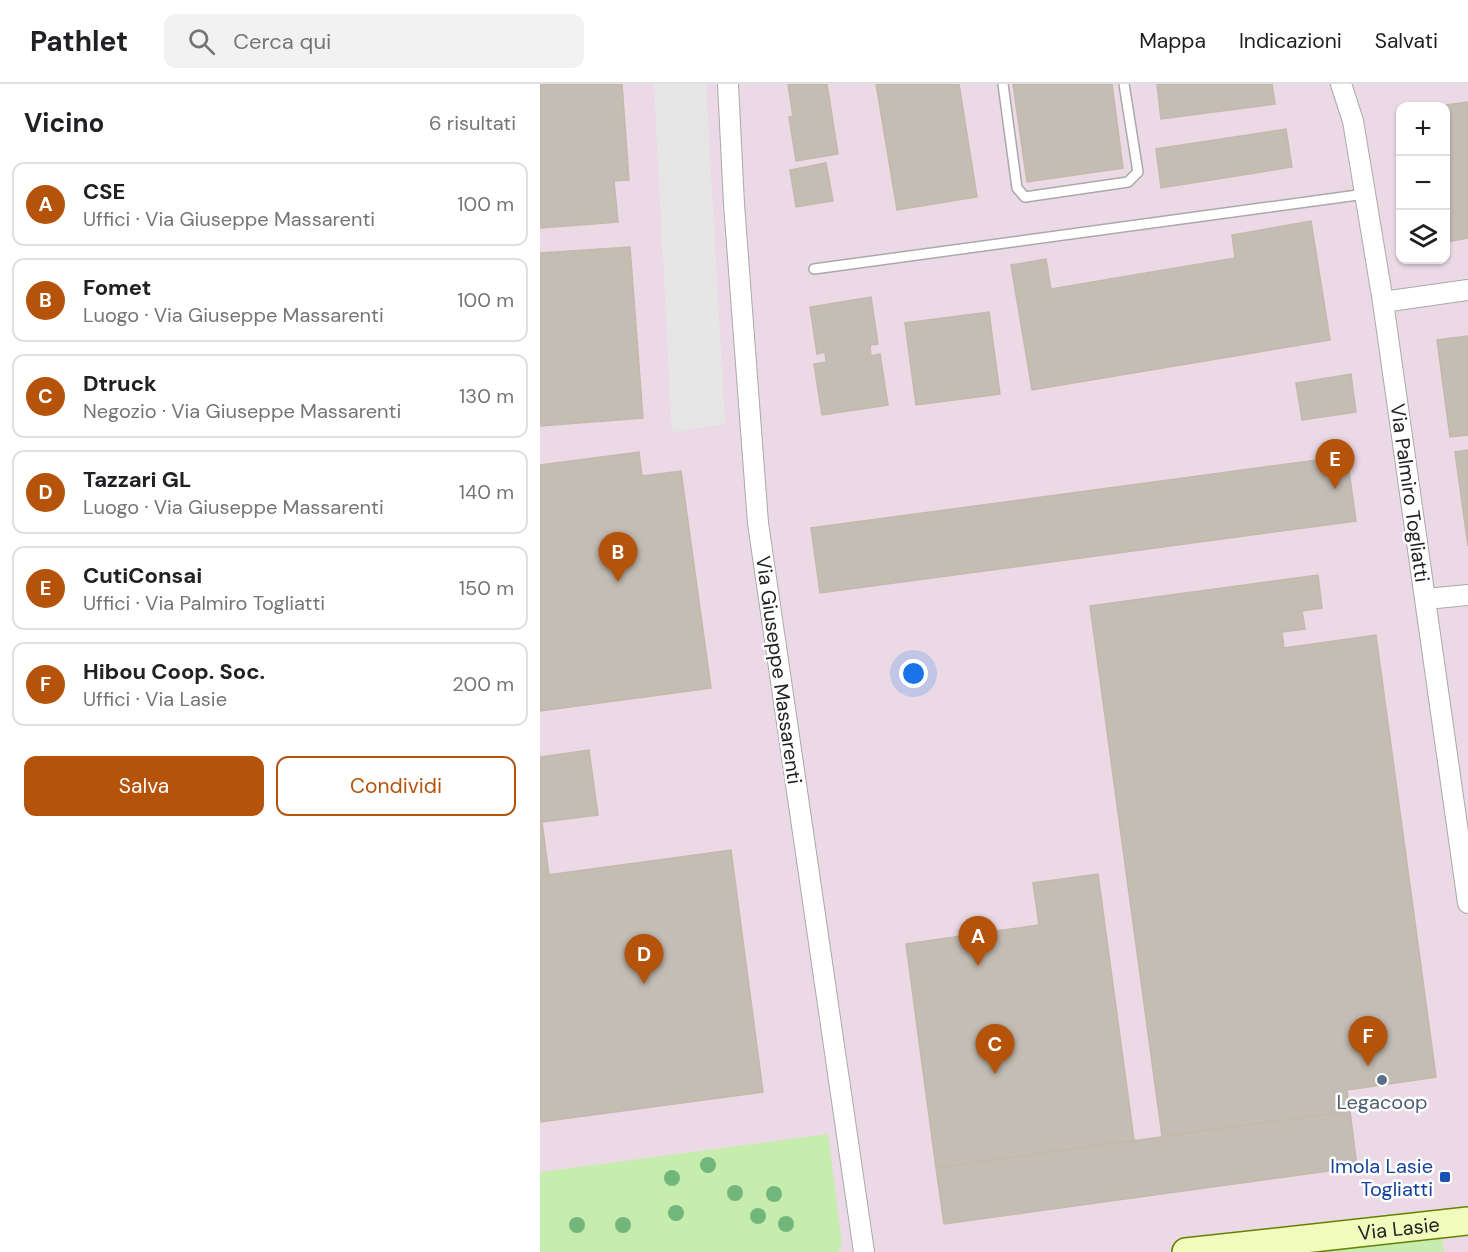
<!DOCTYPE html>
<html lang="it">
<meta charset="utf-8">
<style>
body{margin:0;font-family:"DM Sans",sans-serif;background:#f2f2f2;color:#202124}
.controls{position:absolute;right:18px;top:18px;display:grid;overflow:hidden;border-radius:12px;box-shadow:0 2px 4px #0004}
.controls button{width:54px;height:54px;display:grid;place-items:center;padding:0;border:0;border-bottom:2px solid #e0e0e0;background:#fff;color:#202124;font:30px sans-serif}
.you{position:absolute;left:374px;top:590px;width:21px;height:21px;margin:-15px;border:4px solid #fff;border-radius:50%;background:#1a73e8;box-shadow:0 0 0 9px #1a73e833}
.badge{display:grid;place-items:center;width:39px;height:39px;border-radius:50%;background:#b45309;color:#fff;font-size:20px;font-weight:700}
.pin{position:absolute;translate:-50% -50px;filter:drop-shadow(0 2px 3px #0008)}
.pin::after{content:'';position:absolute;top:32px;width:21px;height:18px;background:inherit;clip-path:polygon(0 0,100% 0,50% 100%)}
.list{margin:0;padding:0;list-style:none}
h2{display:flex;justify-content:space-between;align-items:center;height:78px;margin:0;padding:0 24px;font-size:26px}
h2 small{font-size:20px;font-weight:400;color:#757577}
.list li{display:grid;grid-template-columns:39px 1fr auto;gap:18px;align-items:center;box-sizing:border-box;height:84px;margin:0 12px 12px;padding:0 12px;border:2px solid #e0e0e0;border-radius:12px}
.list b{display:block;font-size:22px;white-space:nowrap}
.list p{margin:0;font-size:20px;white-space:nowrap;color:#757577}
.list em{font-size:20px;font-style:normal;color:#757577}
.actions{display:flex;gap:12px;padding:18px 24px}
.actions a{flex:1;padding:14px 0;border:2px solid #b45309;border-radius:12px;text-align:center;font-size:21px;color:#b45309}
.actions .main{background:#b45309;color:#fff}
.icon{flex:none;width:33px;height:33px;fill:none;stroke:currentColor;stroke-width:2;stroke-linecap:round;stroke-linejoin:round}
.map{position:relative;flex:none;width:928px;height:1168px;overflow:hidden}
header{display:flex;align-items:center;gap:36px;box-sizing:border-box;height:84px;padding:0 30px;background:#fff;border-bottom:2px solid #e0e0e0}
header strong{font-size:28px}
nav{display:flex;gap:33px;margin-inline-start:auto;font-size:21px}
.search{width:420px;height:54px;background:#f2f2f2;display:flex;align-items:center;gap:15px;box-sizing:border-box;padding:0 21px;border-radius:12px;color:#757577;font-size:22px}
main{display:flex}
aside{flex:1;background:#fff}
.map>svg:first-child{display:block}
.industrial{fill:#ebdae6;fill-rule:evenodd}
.grass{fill:#c6ecae}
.parking{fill:#e6e6e6}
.building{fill:#c3bdb4;stroke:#c4b9aa;stroke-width:1.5}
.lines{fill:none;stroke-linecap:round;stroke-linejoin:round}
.lane-casing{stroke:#a9a9a9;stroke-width:12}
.street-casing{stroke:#a9a9a9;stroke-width:22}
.secondary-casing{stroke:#648002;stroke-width:30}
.lane{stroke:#fff;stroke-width:9}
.street{stroke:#fff;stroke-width:20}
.secondary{stroke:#f1fbbd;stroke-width:27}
.tree{fill:#72b67c}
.service-dot{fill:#5c6f8a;stroke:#fff;stroke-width:2}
.transit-dot{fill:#1a4fb4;stroke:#fff;stroke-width:2}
.labels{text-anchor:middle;stroke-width:5;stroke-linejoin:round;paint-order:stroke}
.street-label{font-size:20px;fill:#222;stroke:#fff}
.service-label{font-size:20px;fill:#4e5e75;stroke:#fff}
.transit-label{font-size:20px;fill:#164399;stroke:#fff;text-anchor:end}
</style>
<header>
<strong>Pathlet</strong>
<div class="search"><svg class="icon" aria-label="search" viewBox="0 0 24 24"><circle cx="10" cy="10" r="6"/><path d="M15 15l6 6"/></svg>Cerca qui</div>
<nav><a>Mappa</a><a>Indicazioni</a><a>Salvati</a></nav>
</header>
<main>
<aside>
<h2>Vicino<small>6 risultati</small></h2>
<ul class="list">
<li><span class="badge">A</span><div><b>CSE</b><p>Uffici · Via Giuseppe Massarenti</p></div><em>100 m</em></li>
<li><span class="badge">B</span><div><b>Fomet</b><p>Luogo · Via Giuseppe Massarenti</p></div><em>100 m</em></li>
<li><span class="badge">C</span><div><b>Dtruck</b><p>Negozio · Via Giuseppe Massarenti</p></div><em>130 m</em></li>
<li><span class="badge">D</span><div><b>Tazzari GL</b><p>Luogo · Via Giuseppe Massarenti</p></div><em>140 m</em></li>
<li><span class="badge">E</span><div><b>CutiConsai</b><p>Uffici · Via Palmiro Togliatti</p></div><em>150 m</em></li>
<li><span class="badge">F</span><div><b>Hibou Coop. Soc.</b><p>Uffici · Via Lasie</p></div><em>200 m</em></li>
</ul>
<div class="actions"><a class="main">Salva</a><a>Condividi</a></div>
</aside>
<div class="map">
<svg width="928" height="1168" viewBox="0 0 928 1168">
<rect width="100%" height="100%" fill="#f2f0e9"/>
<!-- industrial -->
<path class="industrial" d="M0,0h928v1168h-928zM860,22h46v154h-46z"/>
<!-- grass -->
<path class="grass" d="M288,1050l14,110 -3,8h-299v-80z
M902,1151l2,17h-130z"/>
<!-- parking -->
<path class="parking" d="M114,0h52l19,340 -53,8z"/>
<!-- building -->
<path class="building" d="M0,0h82l7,96 -15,1 4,41 -78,6z
M248,0h39l11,70 -42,7 -7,-44 4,-1z
M336,0h83l18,113 -80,13z
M473,0h99l11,84 -96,14z
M617,0h115l3,20 -114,15z
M928,18v136l-22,4v-136h-8z
M746,45l6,38 -131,21 -5,-39z
M286,79l7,38 -37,6 -6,-37z
M771,137l19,119 -298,50 -21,-125 35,-6 5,30 184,-31 -3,-23z
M90,163l13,171 -103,8v-173z
M331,213l7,47 -8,1 1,11 9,-2 8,51 -66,10 -8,-51 12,-2 -1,-10 -8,2 -7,-47z
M449,228l11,82 -84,11 -11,-82z
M928,252v99l-18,2 -13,-97z
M811,290l5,38 -54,8 -6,-37z
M928,366v96l-13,-94z
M99,368l3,24 39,-5 30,217 -171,23v-246z
M807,372l9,65 -536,72 -9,-65z
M778,491l4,33 -20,3 3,18 -23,3 2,16 92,-13 60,442 -89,13 3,21 -188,25 -72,-530z
M49,666l9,65 -56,7 7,53 -9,1v-119z
M191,766l32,242 -223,30v-246z
M558,790l36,266 -198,28 -30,-224 133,-19 -6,-42z
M810,1027l7,56 -413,57 -8,-56z"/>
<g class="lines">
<!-- lane casing -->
<g class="lane-casing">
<path id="lane" d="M463,0l14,104 8,9 103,-15 10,-10 -14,-88
M274,185l551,-75"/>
</g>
<!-- street casing -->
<g class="street-casing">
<path id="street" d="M188,0l6,120 24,319 106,729
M801,0l12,37 30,181 85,601
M843,218l85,-12
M886,515l42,-4"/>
</g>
<!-- secondary casing -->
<g class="secondary-casing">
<g id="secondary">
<path id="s1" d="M646,1168l282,-31"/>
</g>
</g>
<!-- lane -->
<use href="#lane" class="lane"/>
<!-- street -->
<use href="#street" class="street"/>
<!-- secondary -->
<use href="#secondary" class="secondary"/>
</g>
<!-- trees -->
<g class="tree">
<circle cx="168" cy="1081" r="8"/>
<circle cx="132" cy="1094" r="8"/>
<circle cx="195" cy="1109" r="8"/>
<circle cx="234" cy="1110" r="8"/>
<circle cx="136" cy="1129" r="8"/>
<circle cx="218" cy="1132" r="8"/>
<circle cx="246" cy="1140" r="8"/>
<circle cx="37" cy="1141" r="8"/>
<circle cx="83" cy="1141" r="8"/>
</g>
<!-- markers -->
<circle class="service-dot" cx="842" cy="996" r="6"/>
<rect class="transit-dot" x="899" y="1087" width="12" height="12" rx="3"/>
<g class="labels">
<!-- street labels -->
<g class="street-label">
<text transform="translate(870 409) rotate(82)" y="7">Via Palmiro Togliatti</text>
<text transform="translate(239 586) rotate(82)" y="7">Via Giuseppe Massarenti</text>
<text dy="7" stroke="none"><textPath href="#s1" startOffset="214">Via Lasie</textPath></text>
</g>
<!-- service labels -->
<g class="service-label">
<text x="842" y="1025">Legacoop</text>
</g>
<!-- transit labels -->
<g class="transit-label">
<text x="893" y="1089">Imola Lasie<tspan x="893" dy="23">Togliatti</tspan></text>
</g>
</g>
</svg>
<div class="controls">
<button>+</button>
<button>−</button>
<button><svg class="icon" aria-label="layers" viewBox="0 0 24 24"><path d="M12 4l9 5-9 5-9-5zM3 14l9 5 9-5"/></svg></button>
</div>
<div class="you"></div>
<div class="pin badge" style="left:438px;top:882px">A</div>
<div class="pin badge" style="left:78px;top:498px">B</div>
<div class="pin badge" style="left:455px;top:990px">C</div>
<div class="pin badge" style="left:104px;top:900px">D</div>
<div class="pin badge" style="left:795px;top:405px">E</div>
<div class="pin badge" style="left:828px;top:982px">F</div>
</div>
</main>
